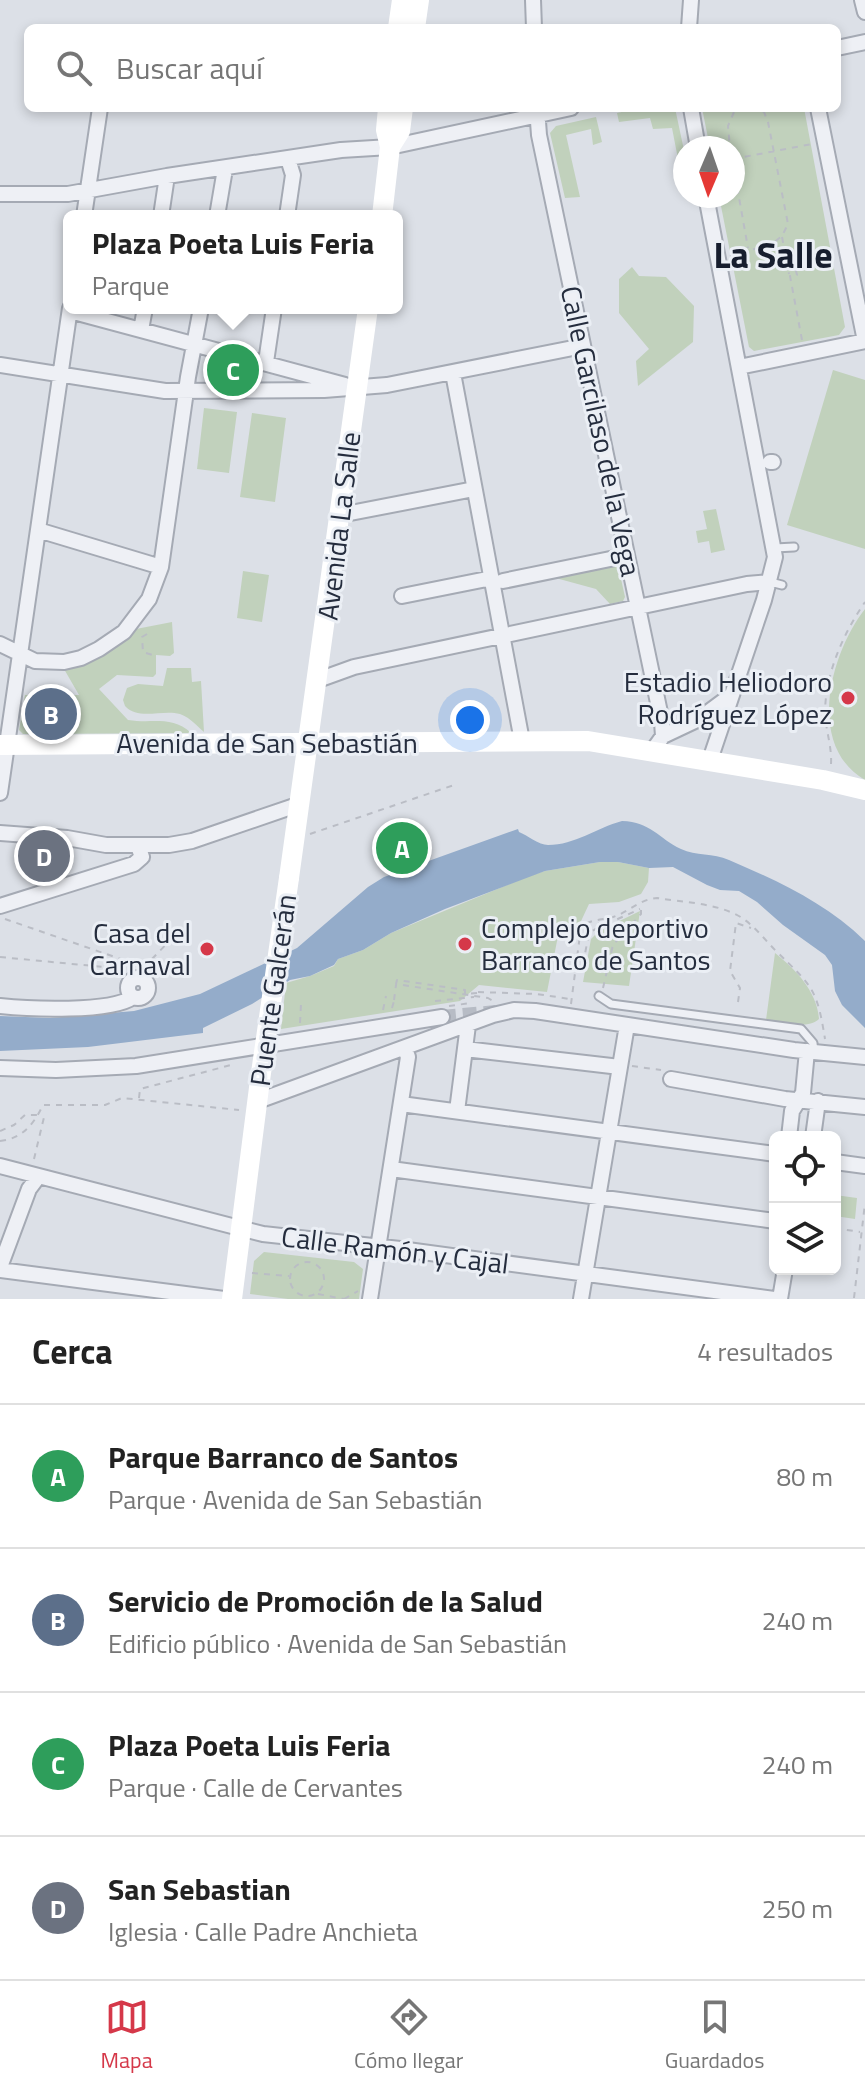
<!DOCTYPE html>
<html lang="es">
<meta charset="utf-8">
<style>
body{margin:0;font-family:"Titillium Web",sans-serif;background:#f6f6f6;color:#222}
.controls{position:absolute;right:24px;bottom:24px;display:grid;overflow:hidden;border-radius:12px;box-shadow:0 4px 12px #0003}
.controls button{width:72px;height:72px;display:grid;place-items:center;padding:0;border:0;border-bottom:2px solid #e0e0e0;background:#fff;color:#222;font:40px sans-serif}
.compass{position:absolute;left:673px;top:136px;width:72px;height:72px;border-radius:50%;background:#fff;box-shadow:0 4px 12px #0003;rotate:182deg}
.you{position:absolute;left:470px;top:720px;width:28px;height:28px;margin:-20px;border:6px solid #fff;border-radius:50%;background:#1a73e8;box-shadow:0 0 0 12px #1a73e833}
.badge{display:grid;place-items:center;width:52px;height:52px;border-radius:50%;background:#d53849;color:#fff;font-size:26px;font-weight:700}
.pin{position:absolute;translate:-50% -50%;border:4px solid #fff;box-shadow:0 2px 8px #0006}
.popup{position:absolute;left:63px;top:210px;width:340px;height:104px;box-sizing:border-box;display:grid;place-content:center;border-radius:12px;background:#fff;filter:drop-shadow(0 2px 6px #0005);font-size:26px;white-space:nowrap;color:#767676}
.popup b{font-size:30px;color:#222}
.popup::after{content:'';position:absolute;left:50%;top:100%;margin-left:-16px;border:16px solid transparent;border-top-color:#fff}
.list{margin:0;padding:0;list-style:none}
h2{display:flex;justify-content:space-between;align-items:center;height:104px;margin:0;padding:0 32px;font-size:34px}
h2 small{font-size:26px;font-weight:400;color:#767676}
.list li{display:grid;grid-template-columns:52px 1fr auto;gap:24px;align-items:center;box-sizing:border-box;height:144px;padding:0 32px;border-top:2px solid #e0e0e0}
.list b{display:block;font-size:30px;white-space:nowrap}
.list p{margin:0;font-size:26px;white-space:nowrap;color:#767676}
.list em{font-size:26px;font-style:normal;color:#767676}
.icon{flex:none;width:44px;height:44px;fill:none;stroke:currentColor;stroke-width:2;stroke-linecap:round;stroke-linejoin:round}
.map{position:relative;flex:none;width:865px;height:1299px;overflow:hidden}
.search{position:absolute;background:#fff;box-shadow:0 4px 12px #0003;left:24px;right:24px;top:24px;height:88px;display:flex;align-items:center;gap:20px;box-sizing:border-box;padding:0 28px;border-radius:12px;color:#767676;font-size:30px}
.sheet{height:680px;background:#fff}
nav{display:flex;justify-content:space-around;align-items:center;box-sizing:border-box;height:112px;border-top:2px solid #e0e0e0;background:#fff;font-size:22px;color:#767676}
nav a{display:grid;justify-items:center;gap:4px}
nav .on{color:#d53849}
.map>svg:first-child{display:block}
.green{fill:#c1d1bc;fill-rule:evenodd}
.water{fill:#94acca}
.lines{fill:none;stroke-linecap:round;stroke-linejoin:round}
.street-tunnel{stroke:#b7bcc5;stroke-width:14;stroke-dasharray:14 7;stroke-linecap:butt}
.lane-casing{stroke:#a5aab4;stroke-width:11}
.street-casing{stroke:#a5aab4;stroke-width:18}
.path{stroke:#babdc5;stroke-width:2;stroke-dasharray:6 6;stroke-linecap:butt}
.lane{stroke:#eef0f5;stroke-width:7}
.street{stroke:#eef0f5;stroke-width:14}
.secondary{stroke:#fff;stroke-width:20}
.secondary-bridge{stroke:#fff;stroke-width:20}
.poi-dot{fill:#d53849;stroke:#ebeff5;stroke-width:3}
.labels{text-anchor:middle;stroke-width:6;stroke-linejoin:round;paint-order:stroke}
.street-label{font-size:28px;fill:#252d3e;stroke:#ebeff5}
.poi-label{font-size:28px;fill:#252d3e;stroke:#ebeff5;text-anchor:end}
.district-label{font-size:36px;font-weight:bold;fill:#171e2e;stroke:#ebeff5}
</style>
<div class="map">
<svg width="865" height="1299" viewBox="0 0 865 1299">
<rect width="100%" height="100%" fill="#dce0e7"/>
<!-- green -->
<path class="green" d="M640,108h35l10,47v40l-13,-67 -19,1 -3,-11 -31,4 -2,-9z
M702,108h102l41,219 -6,8 -85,16 -5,-4 -30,-151h14v-48h-23z
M596,117l6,25 -9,3 -2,-16 -25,6 14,62 -15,1 -15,-65 6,-7z
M632,267l7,9 27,1 28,29 -1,36 -55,44 -2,-25 13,-12 -30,-36v-34z
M833,370l32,10v169l-78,-24z
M204,408l33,4 -8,61 -32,-4z
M252,413l34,5 -11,84 -35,-5z
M716,509l9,41 -14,3 -2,-12 -11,2 -2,-12 11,-2 -4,-18z
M617,561l8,36 -2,4 -13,3 -14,-15 -44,-12z
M243,571l26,4 -7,47 -25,-4z
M865,609v171c-60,-35 -34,-128 0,-171z
M172,622l2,31 -4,3 -14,-1v19l-3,3 -36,-2 -18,14 29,31c24,4 44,-5 63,13l-168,1 -4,-4 6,-35h54l-15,-26 21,-5 20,-9 31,-26zM35,703l37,1v19l-16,2 -18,-1z
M167,668h24l1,14 9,-1 3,51c-6,-5 -13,-14 -24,-18 -18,-5 -41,7 -55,-8l-2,-6 4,-12 11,-4 25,2z
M600,862h18l31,6 -1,14 -7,12 -22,8 -30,2 -14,30 1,3 -18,-1 -11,56 -68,-7 -19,16 -179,28 5,-46 24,-7 24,-10 4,-7 25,-9 28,-17 135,-56 19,-6z
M640,911l-11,75 -46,-4 8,-43 8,-8z
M775,953c20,16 42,38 44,66 -12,11 -37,3 -53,1z
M835,1195l22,3 -2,21 -20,-3z
M264,1252l90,10 9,7 -4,30h-71l-38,-5 4,-33z"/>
<!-- water -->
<path class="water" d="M622,821c29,1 36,17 59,28 15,7 32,4 48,11 49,21 97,43 136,81v87l-23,-23 -7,-14 -3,-26 -7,-10 -42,-30 -26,-23 -18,-11 -19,-1 -13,-5 -34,-18 -24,1 -31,-6h-18l-55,9 -100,38 -54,24 -28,17 -25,9 -4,6 -24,11 -20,4 -38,24 -49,24v5l-115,14 -88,4v-35l50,2 84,-7 66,-17 97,-46 71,-61 16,-10 134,-48 1,3c8,3 20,13 29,13 27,0 48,-17 74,-24z"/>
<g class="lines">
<!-- street-tunnel -->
<path class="street-tunnel" d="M442,1017l54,-5"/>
<!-- lane casing -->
<g class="lane-casing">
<path id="lane" d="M775,548l19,-1
M770,582l12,3
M599,996l12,8 190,25 12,14 1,9"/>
</g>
<!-- street casing -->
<g class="street-casing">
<path id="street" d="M533,0l1,28
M862,0l3,12
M689,28l2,-28
M837,48l28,-6
M537,108l2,27 123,587 1,14 -10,14
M691,108l7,40
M818,108l47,233
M0,194h68l99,-18 174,-26 49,-3 181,-39
M706,196l69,361 -11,43 -54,160
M84,216l16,-108
M161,216l6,-40
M217,216l8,-47
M287,216l6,-41 -5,-16
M70,311l275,74
M141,330l4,-22
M266,362l8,-54
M0,365l165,26 159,-1 63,-5 196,-39
M739,367l126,-26
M453,373l69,368
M770,462h3
M340,515l134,-26
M38,530l123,37
M503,581l117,-24
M402,596l90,-18
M0,644l35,17 29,1 17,-4 18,-9 25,-17 25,-33 12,-32 27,-190 13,-69
M318,680l36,-13 393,-83 23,-2
M663,736l36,-17 31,-23
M0,793l70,-485
M0,833l67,5 39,7h63l23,-4 108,-37
M0,906l134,-42 8,-7 -4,-11
M128 988a10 10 0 1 1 20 0a10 10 0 1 1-20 0Z
M0,1006c28,3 111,7 133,-9
M465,1049l155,18
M0,1068l56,2 80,-4 306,-49
M671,1079l114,20 80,8
M258,1101l235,-86 21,-5 21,1 259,39 71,7
M401,1104l374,50
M457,1111l11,-86
M789,1137l3,-26 11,-18 4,-42
M813,1137l5,-36
M835,1162l30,4
M0,1166l263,68 137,15 374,50
M391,1169l384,52
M0,1267l29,-78 9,-12
M0,1270l224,29
M370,1299l38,-242 -3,-8
M581,1299l46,-274
M780,1299l5,-30"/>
</g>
<!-- path -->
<path class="path" d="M733,159l79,-15
M733,164l15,84
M782,237l7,37
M730,256l42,-12 10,-8 6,-12 -20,-102 -4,-10 -7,-4 -23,4 -6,14 2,22
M802,340l-12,-64 7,-1 -3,-12 40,-8
M147,634l-5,3 1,15 13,4
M831,764c1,-17 -5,-33 -6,-50 0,-40 18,-80 40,-112
M310,834l147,-50
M5,919l133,46 13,-5 31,-32
M599,922l1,5 40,-18
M578,955l1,9 28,3
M0,957l104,10 29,6
M583,964l6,-31 10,-6
M603,988l10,-43 28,-31v-6
M478,992l59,2 33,5
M477,993l-12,1v-4l-68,-10 -1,4 92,14 7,4
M394,1000l2,-15
M435,1001l39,-4
M738,1002l2,-14 -10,-17 6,-48 15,5
M571,1004l10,-77c10,-8 21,-7 32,-10 16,-5 27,-18 44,-19 25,4 55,5 78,16 17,8 28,24 41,37 36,35 41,37 49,88
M449,1006l22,-3
M392,1008l2,-7
M383,1010l3,-14
M300,1023l1,-19
M632,1066l29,4
M139,1098l1,-9 91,-24
M0,1131l14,-6 11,-10h13
M0,1141c22,-2 34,-17 43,-36h62l17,-7 117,12
M34,1159l11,-46
M835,1228l25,4
M290 1279a17 17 0 1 1 34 0a17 17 0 1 1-34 0Z
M252,1273l37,3
M318,1294l26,5
M854,1298l11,-95
M344,1299l14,-8"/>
<!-- lane -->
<use href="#lane" class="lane"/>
<!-- street -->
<use href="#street" class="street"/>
<!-- secondary -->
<path class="secondary" d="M398,28l4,-28
M415,28l4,-28
M390,147l10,-16 3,-23
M382,216l8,-69 -4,-17 2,-22
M0,745l588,-4 235,39 42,10
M289,878l79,-570
M232,1299l28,-219"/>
<!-- secondary-bridge -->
<path class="secondary-bridge" d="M260,1080l29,-202"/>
</g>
<!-- markers -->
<g class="poi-dot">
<circle cx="848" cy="698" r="8"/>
<circle cx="465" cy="944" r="8"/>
<circle cx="207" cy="949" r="8"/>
</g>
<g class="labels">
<!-- street labels -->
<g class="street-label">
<text transform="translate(601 431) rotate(78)" y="10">Calle Garcilaso de la Vega</text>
<text transform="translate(339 526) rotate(-83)" y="10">Avenida La Salle</text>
<text x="267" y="753">Avenida de San Sebastián</text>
<text transform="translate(273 990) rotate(-82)" y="10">Puente Galcerán</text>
<text transform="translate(395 1250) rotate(7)" y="10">Calle Ramón y Cajal</text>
</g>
<!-- poi labels -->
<g class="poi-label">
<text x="832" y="692">Estadio Heliodoro<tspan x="832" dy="32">Rodríguez López</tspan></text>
<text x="481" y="938" text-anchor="start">Complejo deportivo<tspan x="481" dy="32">Barranco de Santos</tspan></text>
<text x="191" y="943">Casa del<tspan x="191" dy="32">Carnaval</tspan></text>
</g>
<!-- district labels -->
<g class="district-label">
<text x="773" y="268">La Salle</text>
</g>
</g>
</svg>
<div class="controls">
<button><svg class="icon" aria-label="locate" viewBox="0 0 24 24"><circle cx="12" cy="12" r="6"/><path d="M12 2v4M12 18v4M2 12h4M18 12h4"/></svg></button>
<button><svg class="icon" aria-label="layers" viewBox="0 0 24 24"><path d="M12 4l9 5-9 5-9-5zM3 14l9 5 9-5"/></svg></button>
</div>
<svg class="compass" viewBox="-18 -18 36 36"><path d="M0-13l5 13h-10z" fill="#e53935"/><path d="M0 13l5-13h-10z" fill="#767676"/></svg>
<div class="you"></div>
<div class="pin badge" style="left:402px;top:848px;background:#2e9e5b">A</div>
<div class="pin badge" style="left:51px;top:714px;background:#5c6f8a">B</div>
<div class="pin badge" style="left:233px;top:370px;background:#2e9e5b">C</div>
<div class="popup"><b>Plaza Poeta Luis Feria</b>Parque</div>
<div class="pin badge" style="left:44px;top:856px;background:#6b7280">D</div>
<div class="search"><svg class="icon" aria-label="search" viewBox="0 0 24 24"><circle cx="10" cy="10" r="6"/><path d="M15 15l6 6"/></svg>Buscar aquí</div>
</div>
<section class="sheet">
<h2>Cerca<small>4 resultados</small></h2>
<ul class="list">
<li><span class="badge" style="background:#2e9e5b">A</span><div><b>Parque Barranco de Santos</b><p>Parque · Avenida de San Sebastián</p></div><em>80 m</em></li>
<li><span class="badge" style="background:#5c6f8a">B</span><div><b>Servicio de Promoción de la Salud</b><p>Edificio público · Avenida de San Sebastián</p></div><em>240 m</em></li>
<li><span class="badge" style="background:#2e9e5b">C</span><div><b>Plaza Poeta Luis Feria</b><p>Parque · Calle de Cervantes</p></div><em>240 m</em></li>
<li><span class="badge" style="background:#6b7280">D</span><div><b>San Sebastian</b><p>Iglesia · Calle Padre Anchieta</p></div><em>250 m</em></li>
</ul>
</section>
<nav>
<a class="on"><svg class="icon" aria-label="map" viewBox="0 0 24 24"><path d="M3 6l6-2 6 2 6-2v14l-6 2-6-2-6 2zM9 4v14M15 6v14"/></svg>Mapa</a>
<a><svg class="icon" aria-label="directions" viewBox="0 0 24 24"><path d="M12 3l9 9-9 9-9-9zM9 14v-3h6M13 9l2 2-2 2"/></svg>Cómo llegar</a>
<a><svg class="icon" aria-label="saved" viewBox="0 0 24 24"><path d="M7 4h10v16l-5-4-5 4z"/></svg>Guardados</a>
</nav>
